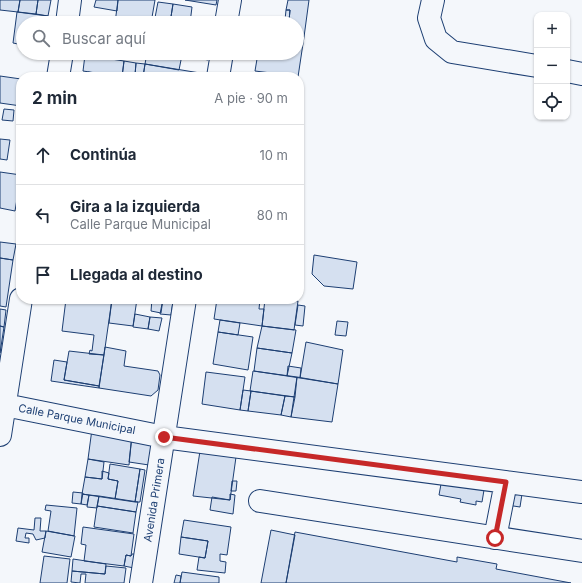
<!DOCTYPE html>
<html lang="es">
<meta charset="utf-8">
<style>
body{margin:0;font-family:Inter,sans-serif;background:#f6f6f7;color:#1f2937}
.controls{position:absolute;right:12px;top:12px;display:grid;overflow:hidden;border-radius:8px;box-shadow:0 1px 3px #0004}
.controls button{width:36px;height:36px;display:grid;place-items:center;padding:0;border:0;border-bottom:1px solid #e0e1e3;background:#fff;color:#1f2937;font:20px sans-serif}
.stop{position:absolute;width:12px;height:12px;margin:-9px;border:3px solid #c62828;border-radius:50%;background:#fff}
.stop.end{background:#c62828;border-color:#fff;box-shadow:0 1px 4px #0008}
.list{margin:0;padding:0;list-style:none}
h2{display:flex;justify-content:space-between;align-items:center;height:52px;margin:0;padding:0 16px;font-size:17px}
h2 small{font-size:13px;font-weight:400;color:#747a83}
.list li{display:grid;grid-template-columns:26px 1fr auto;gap:12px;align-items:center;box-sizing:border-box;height:60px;padding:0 16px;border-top:1px solid #e0e1e3}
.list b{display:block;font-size:15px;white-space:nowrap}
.list p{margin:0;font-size:13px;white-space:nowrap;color:#747a83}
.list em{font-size:13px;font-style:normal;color:#747a83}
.icon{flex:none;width:22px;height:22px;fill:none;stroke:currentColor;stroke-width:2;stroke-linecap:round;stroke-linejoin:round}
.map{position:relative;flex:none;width:582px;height:583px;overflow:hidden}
.search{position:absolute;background:#fff;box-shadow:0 1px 3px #0004;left:16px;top:16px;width:288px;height:44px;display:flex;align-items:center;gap:10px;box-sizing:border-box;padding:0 14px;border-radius:22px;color:#747a83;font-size:15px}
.panel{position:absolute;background:#fff;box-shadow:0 1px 3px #0004;left:16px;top:72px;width:288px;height:232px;border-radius:16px}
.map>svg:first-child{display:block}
.building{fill:#d5e0f0;stroke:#1d3f73}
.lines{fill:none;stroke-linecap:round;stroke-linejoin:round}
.minor-casing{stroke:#1d3f73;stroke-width:24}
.minor{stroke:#f4f7fb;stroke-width:22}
.route{stroke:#c62828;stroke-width:5}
.labels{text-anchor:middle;stroke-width:3;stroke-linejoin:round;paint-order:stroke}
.street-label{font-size:11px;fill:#1d3f73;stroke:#f4f7fb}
</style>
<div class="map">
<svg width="582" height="583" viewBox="0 0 582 583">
<rect width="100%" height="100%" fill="#f4f7fb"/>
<!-- building -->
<path class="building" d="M0,0h20l-2,12 -18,-2z
M20,0h18l-2,14 -18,-2z
M38,0h13l-3,16 -12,-2z
M96,0h22l-1,11 -23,-4z
M118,0h37l-4,23h-36z
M185,0h32l-1,5z
M288,0h21l-5,37 -7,-1v-13h-13l1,-3 4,1 1,-11h-4z
M158,2l15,2 -3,19h-16z
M173,4l19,3 -2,16h-20z
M286,10h4l-1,11 -4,-1z
M17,12l31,4 -1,7h-24v22l-10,-2z
M297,36l7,1 -6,40h-11v-2l-32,-4 3,-18h39z
M147,53h62l-1,7 -26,-5 -3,15 -34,-6z
M85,55l39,6 -2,16 -39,-6z
M124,61l12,2 -1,12 2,2h-15z
M136,63l9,1 -2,13 -8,-2z
M145,64l55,9 -1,4h-56z
M88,72l30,5h-31z
M0,76l21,3v27l-21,-3z
M4,109l10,1 -1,11 -11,-1z
M0,139l10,1 -3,20 -7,-1z
M0,172l21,3 -6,36 -15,-3z
M0,242l16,2 -3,16 -13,-2z
M314,255l43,7 -4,27 -29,-3 -12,-12z
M0,258l13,2 -7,47 -6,-1z
M66,299h46l-8,56 -15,-1 1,-4 2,1 2,-16 -32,-4z
M112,299h25l-4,27 -24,-3z
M152,299h11l-2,14 -10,-2z
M163,299l10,2 -2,14 -11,-1z
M217,299h43l-1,10h5l-2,17 -48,-7z
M265,299l33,2 -4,29 -32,-4z
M298,305l7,1 -2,20 -8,-1z
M0,309l6,1 -2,17 -4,-1z
M135,314l15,3 -2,12 -15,-2z
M150,317l12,1 -3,13 -11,-2z
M220,320l20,3 -2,12 -20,-3z
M337,321l11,1 -2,14 -11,-1z
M0,326l4,1 -4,26z
M262,326l34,4 -4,23 -35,-5z
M218,332l35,5 -5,33 -35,-6z
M306,342l37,8 -5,34 -38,-6z
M105,347l21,4 -2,15 34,5 2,4 -2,15 -7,6 -52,-8z
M257,348l35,5 -5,23 -33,-5z
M69,351l35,4 -5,31 -35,-6z
M54,360l13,2 -3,18 35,6v2l-48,-7z
M288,366l13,2 -1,10 -13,-2z
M253,371l44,6 -2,20 -45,-6z
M206,372l39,5 -5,33 -38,-6z
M297,377l41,7 -6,38 -41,-5z
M243,390l8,1 -3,20 -8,-1z
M251,391l34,5 -4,19 -33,-4z
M285,396l10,1 -4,20 -10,-2z
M92,429l40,6 -3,30 -41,-6z
M132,435l21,3 -4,27 -20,-3z
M200,451l36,6 -6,43 -37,-4z
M88,459l16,3 -2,17 -17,-2z
M110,464l30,5 -5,33 -20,-3 3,-18 -10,-2z
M140,469l5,1 -5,32h-5z
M102,471l7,2 -1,6 10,2 -3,18 -33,-5 3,-17 17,2z
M232,481h5l-1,10h-5z
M441,484l43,6 -2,12 -6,-1v4l-16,-3 1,-3 -22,-4z
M73,492l10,1 -2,11 -9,-1z
M509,492l13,2 -2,13 -13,-2z
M82,494l7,1 -2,10 -6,-1z
M230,494l5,1 -2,19 -23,-4 2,-13 18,3z
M89,495l10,1 -2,12 -10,-1z
M99,496l39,6 -2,10 -39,-6z
M46,505l31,3 -3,28 -26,-5 3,-20 -6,-1z
M97,506l39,6 -3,21 -39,-6z
M35,518h6l-1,13h6l-1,7 -9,2 -3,-6 -7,-1 -1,5h4v5l-13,-2 2,-13 16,2z
M184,520l47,7 -4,28 -7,-1v7l6,1 -1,11 -28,-3 2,-13 6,1 3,-17 -27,-4z
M83,527l51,7 -3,22 -5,-1 -2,11 -40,-5 2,-16 -5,-1z
M271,530l24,5 -9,48h-25z
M46,531l29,5 -4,21 -29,-5z
M295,532l162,30v-5l40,7 -1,5 75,14h-285z
M181,537l27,4 -3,17 -26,-4z
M132,554h4l-2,14 -10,-2 2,-11 5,1z
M44,556l26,3 -3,24h-27z
M73,559l33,5 -1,10 -33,-3z
M106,566l20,2 -2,15h-39l1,-9h-5l-1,9 -9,-1 1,-11 33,3z
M182,572l37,5v6h-39z
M176,575l5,1 -1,7h-6z"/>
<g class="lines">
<!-- minor casing -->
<g class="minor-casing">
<path id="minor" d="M433,0l-4,18 7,21 16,13 85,14
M67,23l3,-23
M226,23l4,-23
M567,71l15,3
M58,77l4,-24
M218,77l4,-24
M0,404l164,33 418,55
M0,435l21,-136
M260,501l322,50
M495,538l11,-56
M141,583l44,-284"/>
</g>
<!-- minor -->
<use href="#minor" class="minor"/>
</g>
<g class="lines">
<!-- route -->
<path class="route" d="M164,437l342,45 -11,56"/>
</g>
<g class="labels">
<!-- street labels -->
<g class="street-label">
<text transform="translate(77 419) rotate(11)" y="4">Calle Parque Municipal</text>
<text transform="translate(154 500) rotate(-81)" y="4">Avenida Primera</text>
</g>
</g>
</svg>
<div class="controls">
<button>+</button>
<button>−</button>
<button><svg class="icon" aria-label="locate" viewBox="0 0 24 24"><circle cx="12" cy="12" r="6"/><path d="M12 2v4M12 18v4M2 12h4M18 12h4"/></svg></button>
</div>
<div class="stop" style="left:495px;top:538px"></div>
<div class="stop end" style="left:164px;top:437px"></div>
<div class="search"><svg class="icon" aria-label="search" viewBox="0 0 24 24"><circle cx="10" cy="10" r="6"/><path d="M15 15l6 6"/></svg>Buscar aquí</div>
<section class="panel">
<h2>2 min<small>A pie · 90 m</small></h2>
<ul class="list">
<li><svg class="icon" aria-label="ahead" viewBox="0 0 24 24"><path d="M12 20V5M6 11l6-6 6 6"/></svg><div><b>Continúa</b></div><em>10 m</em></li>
<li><svg class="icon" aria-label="left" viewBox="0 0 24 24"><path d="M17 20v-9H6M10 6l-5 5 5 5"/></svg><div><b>Gira a la izquierda</b><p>Calle Parque Municipal</p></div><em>80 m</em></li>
<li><svg class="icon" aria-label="arrive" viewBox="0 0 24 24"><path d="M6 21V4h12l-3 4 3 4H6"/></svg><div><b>Llegada al destino</b></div></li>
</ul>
</section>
</div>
